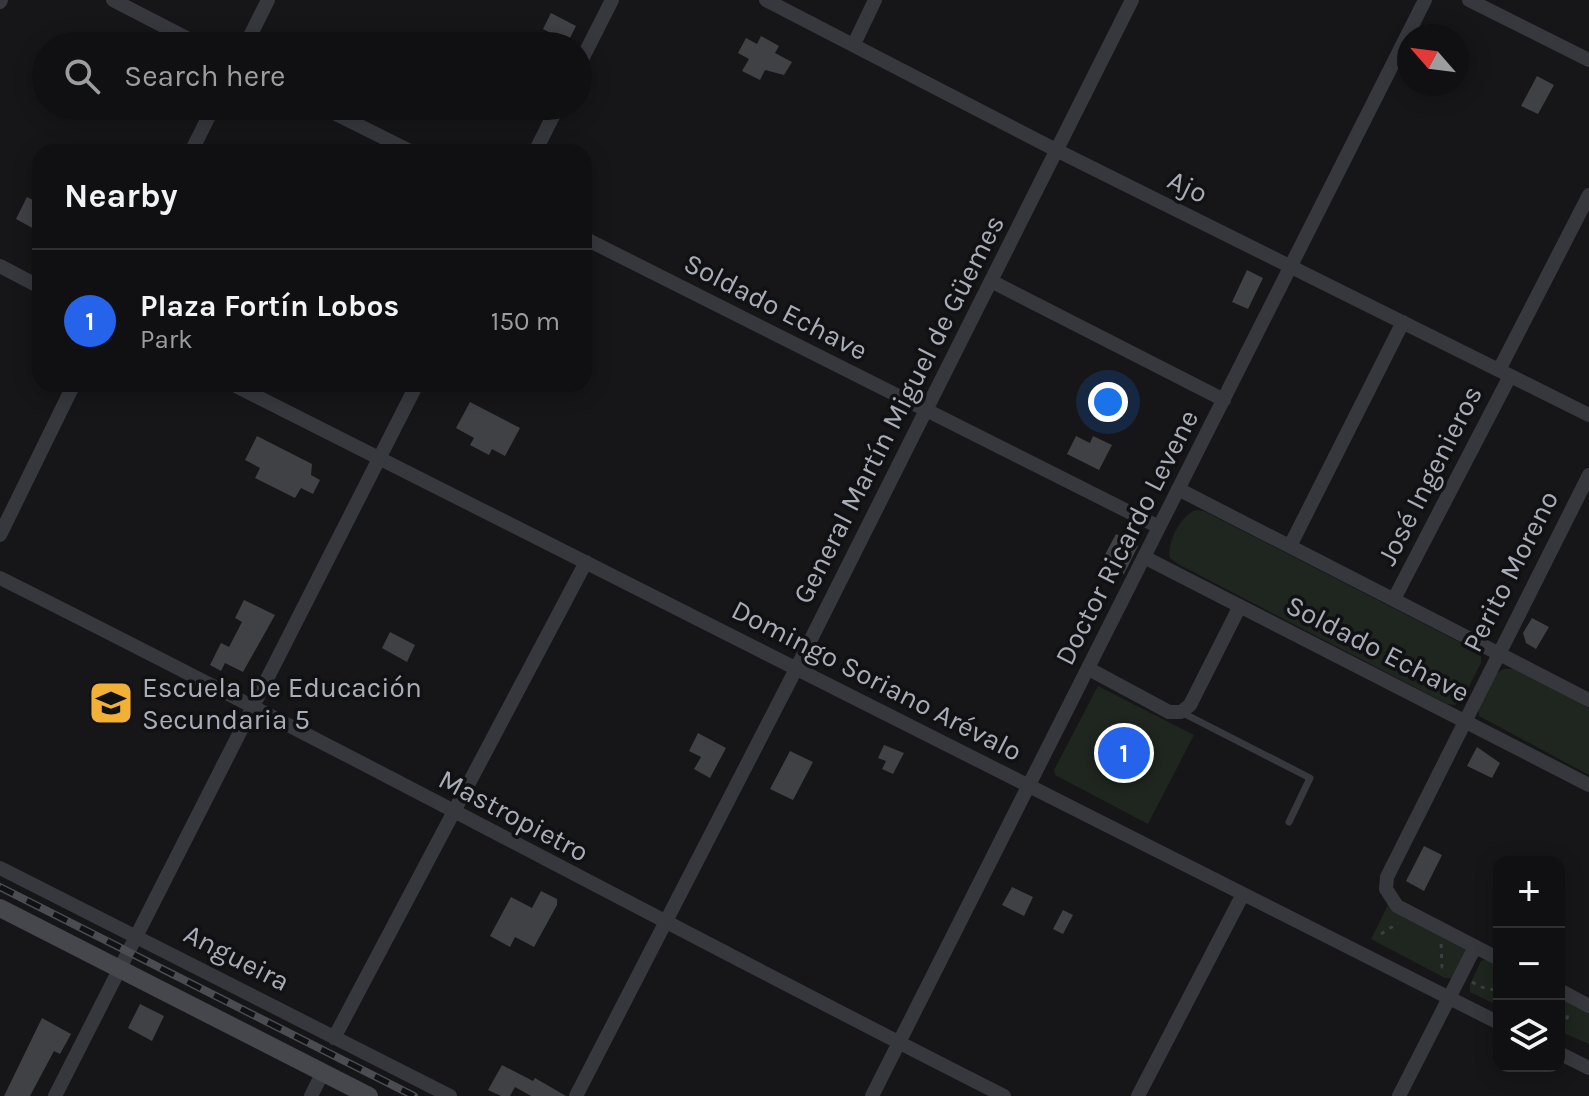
<!DOCTYPE html>
<meta charset="utf-8">
<style>
body{margin:0;font-family:Karla,sans-serif;background:#1e1e20;color:#f1f3f6}
.controls{position:absolute;right:24px;bottom:24px;display:grid;overflow:hidden;border-radius:16px;box-shadow:0 4px 20px #0003}
.controls button{width:72px;height:72px;display:grid;place-items:center;padding:0;border:0;border-bottom:2px solid #303032;background:#101012;color:#f1f3f6;font:40px sans-serif}
.compass{position:absolute;left:1397px;top:24px;width:72px;height:72px;border-radius:50%;background:#101012;box-shadow:0 4px 20px #0003;rotate:298deg}
.you{position:absolute;left:1108px;top:402px;width:28px;height:28px;margin:-20px;border:6px solid #fff;border-radius:50%;background:#1a73e8;box-shadow:0 0 0 12px #1a73e833}
.badge{display:grid;place-items:center;width:52px;height:52px;border-radius:50%;background:#2563eb;color:#fff;font-size:26px;font-weight:700}
.pin{position:absolute;translate:-50% -50%;border:4px solid #fff;box-shadow:0 2px 8px #0006}
.list{margin:0;padding:0;list-style:none}
h2{display:flex;justify-content:space-between;align-items:center;height:104px;margin:0;padding:0 32px;font-size:34px}
h2 small{font-size:26px;font-weight:400;color:#9c9d9f}
.list li{display:grid;grid-template-columns:52px 1fr auto;gap:24px;align-items:center;box-sizing:border-box;height:144px;padding:0 32px;border-top:2px solid #303032}
.list b{display:block;font-size:30px;white-space:nowrap}
.list p{margin:0;font-size:26px;white-space:nowrap;color:#9c9d9f}
.list em{font-size:26px;font-style:normal;color:#9c9d9f}
.icon{flex:none;width:44px;height:44px;fill:none;stroke:currentColor;stroke-width:2;stroke-linecap:round;stroke-linejoin:round}
.map{position:relative;flex:none;width:1589px;height:1096px;overflow:hidden}
.search{position:absolute;background:#101012;box-shadow:0 4px 20px #0003;left:32px;top:32px;width:560px;height:88px;display:flex;align-items:center;gap:20px;box-sizing:border-box;padding:0 28px;border-radius:44px;color:#9c9d9f;font-size:30px}
.panel{position:absolute;background:#101012;box-shadow:0 4px 20px #0003;left:32px;top:144px;width:560px;height:248px;border-radius:24px}
.map>svg:first-child{display:block}
.green{fill:#1e261f}
.building{fill:#404145}
.lines{fill:none;stroke-linecap:round;stroke-linejoin:round}
.path{stroke:#3d3f44;stroke-width:3;stroke-dasharray:4 6;stroke-linecap:butt}
.lane{stroke:#37383d;stroke-width:7}
.street{stroke:#37383d;stroke-width:14}
.secondary{stroke:#45474d;stroke-width:18}
.rail-casing{stroke:#4a4c52;stroke-width:8}
.rail{stroke:#111113;stroke-width:5;stroke-dasharray:15;stroke-linecap:butt}
.labels{text-anchor:middle;stroke-width:7;stroke-linejoin:round;paint-order:stroke}
.street-label{font-size:28px;fill:#a8adb8;stroke:#111113}
.poi-label{font-size:28px;fill:#a8adb8;stroke:#111113;text-anchor:start}
</style>
<div class="map">
<svg width="1589" height="1096" viewBox="0 0 1589 1096">
<rect width="100%" height="100%" fill="#161618"/>
<!-- green -->
<path class="green" d="M1195,510l9,1 271,139 6,6v7l-19,37 -7,5 -8,-1 -269,-140 -8,-6c-3,-16 10,-41 25,-48z
M1504,669h10l75,39v67l-110,-59c-2,-15 11,-41 25,-47z
M1098,686l96,49 -46,89 -93,-49 -1,-5z
M1388,905l75,39 3,8 -13,26h-8l-74,-39z
M1487,959l12,6v41l-29,-14v-8l11,-23z
M1559,997l30,16v31l-30,-13z"/>
<!-- building -->
<path class="building" d="M551,13l25,13 -8,16 -25,-13z
M761,36l18,10 -4,7 17,9 -8,13 -19,-5 -5,10 -18,-9 7,-12 -11,-6 8,-15 11,6z
M1537,76l17,9 -16,29 -17,-8z
M27,197l13,7v18l-4,8 -20,-11z
M1247,270l16,8 -15,31 -16,-7z
M470,402l50,26 -15,28 -13,-7 -3,6 -19,-10 4,-7 -18,-10z
M257,436l55,28 -1,11 9,5 -7,14 -12,-6 -6,10 -40,-20 5,-10 -15,-8z
M1076,436l14,7 3,-7 19,9 -13,25 -32,-16z
M1116,534l22,12 -14,28 -23,-12z
M244,600l31,15 -32,57 -18,-9 -4,8 -11,-6 11,-22 8,4 13,-25 -7,-4z
M1532,618l17,9 -13,22 -10,-6 -3,-10z
M390,632l25,13 -8,17 -25,-14z
M698,733l28,15 -16,30 -16,-9 7,-12 -12,-6z
M884,745l20,8 -11,21 -11,-5 4,-8 -8,-3z
M1477,747l23,16 -8,15 -25,-12z
M790,751l23,11 -20,38 -23,-11z
M1424,846l18,9 -18,36 -18,-10z
M1012,887l21,10 -9,19 -22,-11z
M541,891l16,8v6l-23,42 -19,-10 -5,10 -20,-11 21,-39 21,11z
M1063,910l10,5 -10,19 -10,-5z
M140,1004l24,12 -12,25 -24,-13z
M42,1018l29,16 -11,20 -6,-3 -24,45h-26z
M502,1065l31,16 2,-3 31,18h-35l-16,-9 -5,9h-9l-13,-6z"/>
<g class="lines">
<!-- path -->
<path class="path" d="M1381,934l17,-11
M1441,944l1,23 6,2
M1472,982l14,7 13,1
M1559,1017l7,4 3,-9"/>
<!-- lane -->
<path class="lane" d="M1181,712l129,66 -21,44"/>
<!-- street -->
<path class="street" d="M113,0l89,46
M766,0l292,151 531,264
M1469,0l120,60
M0,2l1,-2
M854,44l21,-44
M245,46l23,-46
M578,67l34,-67
M320,106l92,46
M191,152l23,-46
M535,152l23,-46
M584,238l575,289
M0,266l40,21
M991,281l233,119
M1499,370l90,-175
M232,384l1267,639
M1178,489l411,211
M0,535l74,-151
M1290,546l113,-224
M1144,557l445,228
M0,578c337,168 668,348 1004,518
M1394,599l116,-223
M1089,669l80,43h12l9,-7 50,-99
M0,868l450,228
M1499,959l-102,-53 -11,-17 1,-12 202,-402
M1559,990l30,16
M334,1038l252,-476
M1559,1053l30,15
M55,1096l362,-712
M311,1096l12,-24
M576,1096l220,-427 336,-669
M872,1096l553,-1096
M1138,1096l105,-202
M1399,1096l76,-149"/>
<!-- secondary -->
<path class="secondary" d="M0,908l369,188"/>
<!-- rail casing -->
<g class="rail-casing">
<path id="rail" d="M0,887l414,209"/>
</g>
<!-- rail -->
<use href="#rail" class="rail"/>
</g>
<!-- icons -->
<defs>
<g id="school-square" transform="scale(2.3)"><rect x="-9" y="-9" width="18" height="18" rx="4" fill="#f2b134" stroke="#111113"/><path d="M0-5L7-2L0 1L-7-2ZM-4 1L0 2.5L4 1V4Q0 6-4 4Z" fill="#111"/></g>
</defs>
<g fill-rule="evenodd">
<use href="#school-square" x="111" y="703"/>
</g>
<g class="labels">
<!-- street labels -->
<g class="street-label">
<text transform="translate(1188 186) rotate(26)" y="10">Ajo</text>
<text transform="translate(776 306) rotate(27)" y="10">Soldado Echave</text>
<text transform="translate(898 409) rotate(-63)" y="10">General Martín Miguel de Güemes</text>
<text transform="translate(1429 475) rotate(-63)" y="10">José Ingenieros</text>
<text transform="translate(1126 537) rotate(-63)" y="10">Doctor Ricardo Levene</text>
<text transform="translate(1510 571) rotate(-63)" y="10">Perito Moreno</text>
<text transform="translate(1378 648) rotate(27)" y="10">Soldado Echave</text>
<text transform="translate(877 680) rotate(27)" y="10">Domingo Soriano Arévalo</text>
<text transform="translate(514 815) rotate(28)" y="10">Mastropietro</text>
<text transform="translate(237 957) rotate(27)" y="10">Angueira</text>
</g>
<!-- poi labels -->
<g class="poi-label">
<text x="142" y="697">Escuela De Educación<tspan x="142" dy="32">Secundaria 5</tspan></text>
</g>
</g>
</svg>
<div class="controls">
<button>+</button>
<button>−</button>
<button><svg class="icon" aria-label="layers" viewBox="0 0 24 24"><path d="M12 4l9 5-9 5-9-5zM3 14l9 5 9-5"/></svg></button>
</div>
<svg class="compass" viewBox="-18 -18 36 36"><path d="M0-13l5 13h-10z" fill="#e53935"/><path d="M0 13l5-13h-10z" fill="#9c9d9f"/></svg>
<div class="you"></div>
<div class="pin badge" style="left:1124px;top:753px">1</div>
<div class="search"><svg class="icon" aria-label="search" viewBox="0 0 24 24"><circle cx="10" cy="10" r="6"/><path d="M15 15l6 6"/></svg>Search here</div>
<section class="panel">
<h2>Nearby<small></small></h2>
<ul class="list">
<li><span class="badge">1</span><div><b>Plaza Fortín Lobos</b><p>Park</p></div><em>150 m</em></li>
</ul>
</section>
</div>
